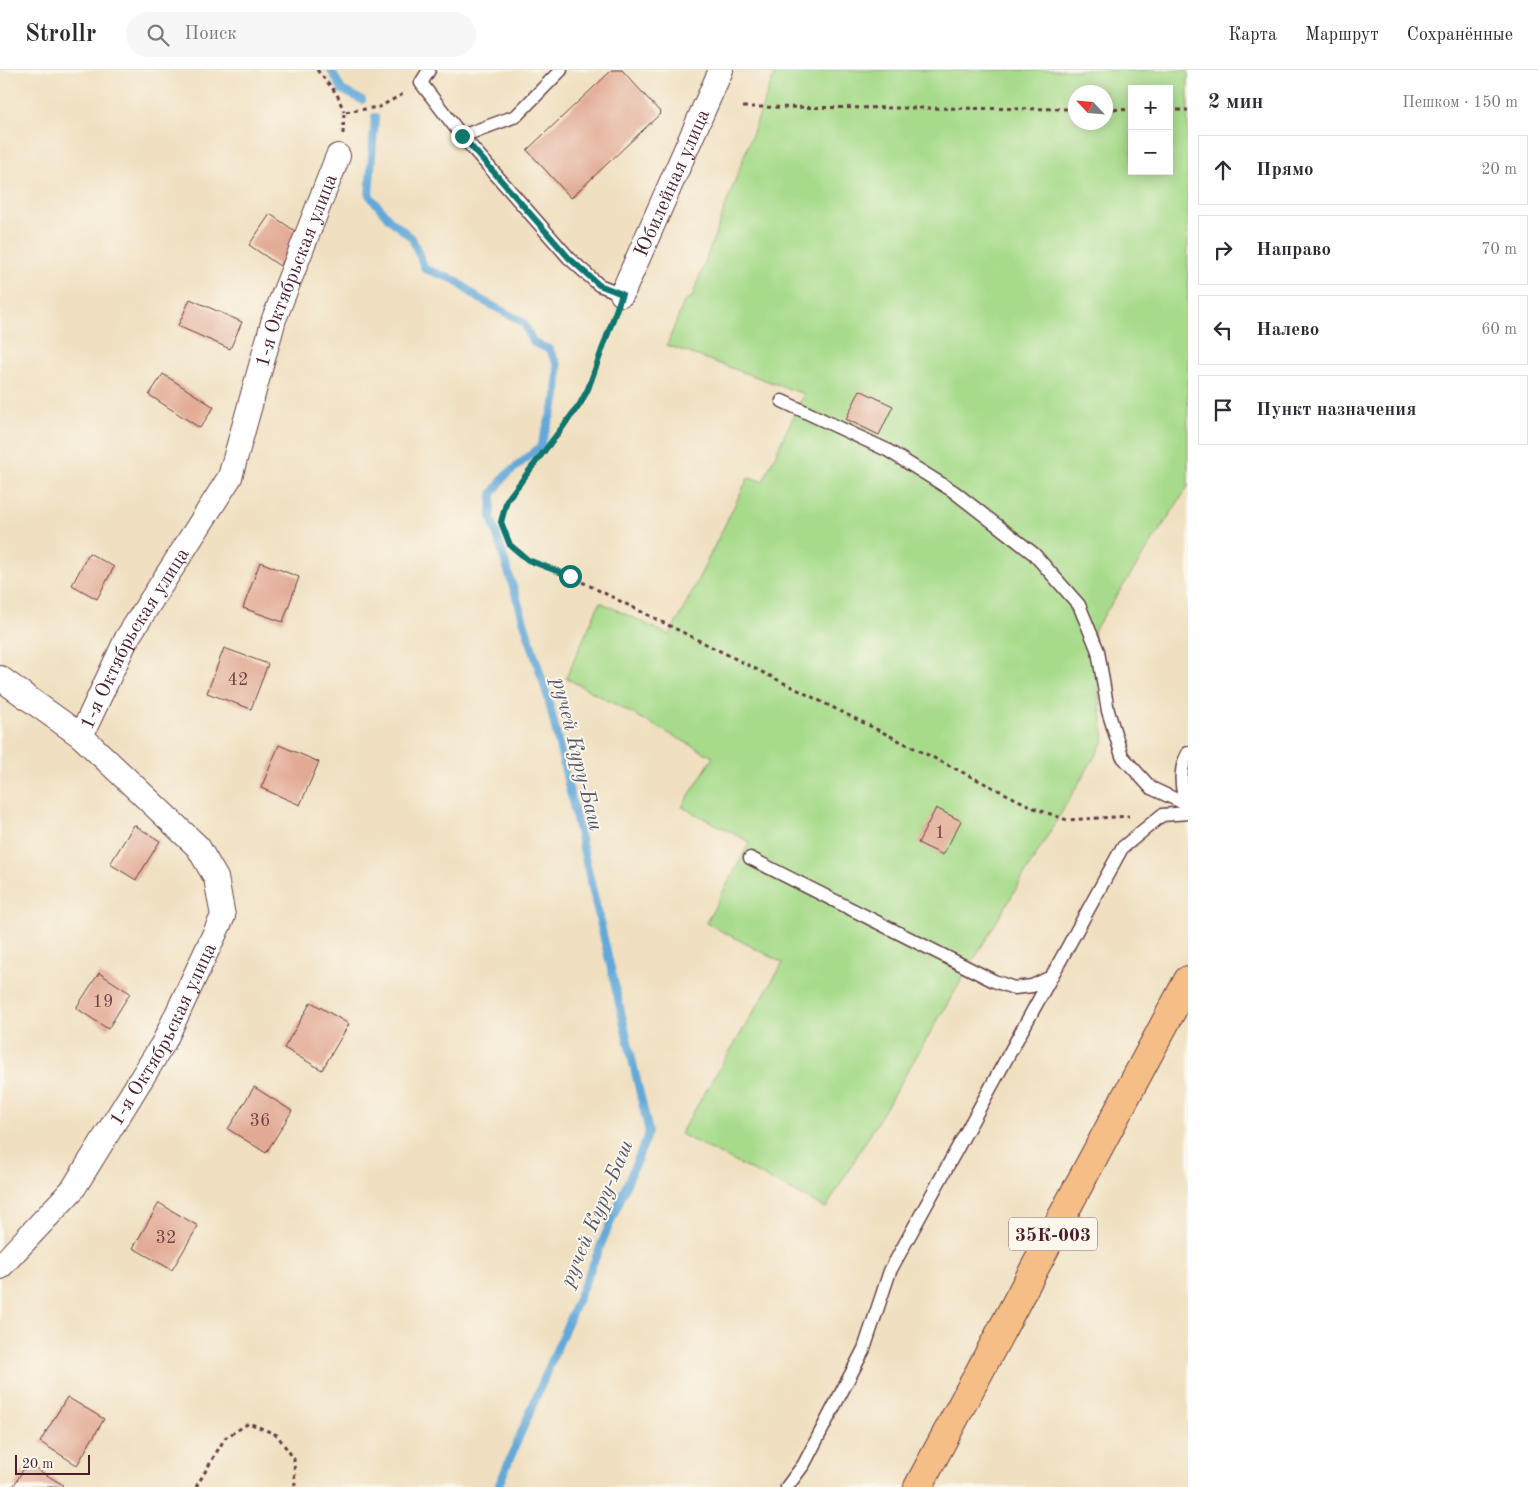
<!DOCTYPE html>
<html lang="ru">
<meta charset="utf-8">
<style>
body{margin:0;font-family:"Old Standard TT",serif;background:#f7f7f7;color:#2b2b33}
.controls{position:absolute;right:15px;top:15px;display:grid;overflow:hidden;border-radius:0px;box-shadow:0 2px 12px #0003}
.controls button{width:45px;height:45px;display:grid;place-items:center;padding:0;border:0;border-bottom:1px solid #e1e1e2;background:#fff;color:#2b2b33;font:25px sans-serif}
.compass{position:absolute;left:1068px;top:15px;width:45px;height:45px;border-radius:50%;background:#fff;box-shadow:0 2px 12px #0003;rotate:296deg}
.scale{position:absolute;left:15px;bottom:12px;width:75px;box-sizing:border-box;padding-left:5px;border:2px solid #4a1f2b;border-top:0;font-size:14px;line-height:18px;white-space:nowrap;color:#4a1f2b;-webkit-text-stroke:4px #fbf7ec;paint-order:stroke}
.stop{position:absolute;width:15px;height:15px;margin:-11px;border:4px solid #0f766e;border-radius:50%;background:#fff}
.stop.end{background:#0f766e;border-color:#fff;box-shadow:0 1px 5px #0008}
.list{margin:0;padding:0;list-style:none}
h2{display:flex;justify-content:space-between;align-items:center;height:65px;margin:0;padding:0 20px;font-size:21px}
h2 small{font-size:16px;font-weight:400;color:#7c7c81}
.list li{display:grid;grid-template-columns:32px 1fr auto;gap:15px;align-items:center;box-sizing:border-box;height:70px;margin:0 10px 10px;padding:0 10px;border:1px solid #e1e1e2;border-radius:0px}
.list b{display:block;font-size:19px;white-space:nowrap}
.list em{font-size:16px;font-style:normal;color:#7c7c81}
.icon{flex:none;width:28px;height:28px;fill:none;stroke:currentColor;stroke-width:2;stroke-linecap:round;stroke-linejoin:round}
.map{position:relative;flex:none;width:1188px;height:1417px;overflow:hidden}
header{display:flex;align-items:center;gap:30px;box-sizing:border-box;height:70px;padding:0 25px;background:#fff;border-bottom:1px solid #e1e1e2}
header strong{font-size:24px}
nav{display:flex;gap:28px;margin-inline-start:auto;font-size:18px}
.search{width:350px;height:45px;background:#f7f7f7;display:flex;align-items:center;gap:12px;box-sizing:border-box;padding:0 18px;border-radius:28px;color:#7c7c81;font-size:19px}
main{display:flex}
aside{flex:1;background:#fff}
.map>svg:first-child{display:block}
.green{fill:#a7db8b;stroke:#787d5b;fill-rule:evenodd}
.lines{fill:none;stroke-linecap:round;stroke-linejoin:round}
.stream{stroke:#62a8d8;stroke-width:8}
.building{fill:#e2aa94}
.lane-casing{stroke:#633c42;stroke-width:15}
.street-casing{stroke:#633c42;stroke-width:26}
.primary-casing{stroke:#633c42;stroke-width:30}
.path{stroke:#633c42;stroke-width:3;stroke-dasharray:4 4;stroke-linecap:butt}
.lane{stroke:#fff;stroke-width:12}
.street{stroke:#fff;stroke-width:24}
.primary{stroke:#f5be86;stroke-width:28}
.route{stroke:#0f766e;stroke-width:6}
.labels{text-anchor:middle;stroke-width:4;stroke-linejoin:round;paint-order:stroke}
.number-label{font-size:18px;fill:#704245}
.shield{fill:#fbf7ec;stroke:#7f6065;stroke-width:1}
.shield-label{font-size:19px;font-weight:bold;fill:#4a1f2b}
.street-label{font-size:20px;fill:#4a1f2b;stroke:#fbf7ec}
.water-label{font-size:21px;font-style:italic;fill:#545670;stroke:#fbf7ec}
</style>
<header>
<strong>Strollr</strong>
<div class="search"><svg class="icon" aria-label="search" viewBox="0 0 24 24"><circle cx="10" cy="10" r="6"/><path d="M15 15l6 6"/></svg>Поиск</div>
<nav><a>Карта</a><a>Маршрут</a><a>Сохранённые</a></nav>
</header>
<main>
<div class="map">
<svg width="1188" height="1417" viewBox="0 0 1188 1417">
<rect width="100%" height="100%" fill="#fbf7ec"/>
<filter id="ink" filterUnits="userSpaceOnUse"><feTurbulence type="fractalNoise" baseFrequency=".02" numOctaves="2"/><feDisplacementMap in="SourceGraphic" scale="10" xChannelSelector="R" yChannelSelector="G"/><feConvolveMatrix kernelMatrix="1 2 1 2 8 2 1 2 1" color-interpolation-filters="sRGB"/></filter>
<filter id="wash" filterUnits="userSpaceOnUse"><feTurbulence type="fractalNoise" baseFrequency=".0096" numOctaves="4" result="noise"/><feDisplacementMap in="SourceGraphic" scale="20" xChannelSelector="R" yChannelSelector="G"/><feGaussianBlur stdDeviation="1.12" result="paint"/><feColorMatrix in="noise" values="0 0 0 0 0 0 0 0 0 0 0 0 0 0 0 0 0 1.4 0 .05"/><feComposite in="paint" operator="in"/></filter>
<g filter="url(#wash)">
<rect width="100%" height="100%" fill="#f0e0c1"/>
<!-- green -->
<path class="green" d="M776,0h412v417l-95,145 11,109 -278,467 -146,-74 103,-171 -77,-40 44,-81 -68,-35 31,-50 -147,-79 34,-76 69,33 12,-21 67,-136 15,3 41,-87 -137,-49 17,-43 8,-5zM1132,19h37v82h-37zM1076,22h30v30h-30z"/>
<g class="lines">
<!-- stream -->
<path class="stream" d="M331,0l11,20 20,10
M375,47l-6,78 20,24 23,19 13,31 30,11 23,18 45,24 11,21 15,6 9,17 -1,31 -17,50 -35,29 -13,18 -1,23 57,181 101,434 -151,355"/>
</g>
<g id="blocks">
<!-- building -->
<path class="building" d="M612,0h10l39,43 -90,85 -44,-48z
M270,144l31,21 -21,31 -31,-21z
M190,229l52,23 -12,27 -52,-23z
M163,304l51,33 -14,21 -51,-33z
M860,320l33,16 -14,29 -33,-16z
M89,483l25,14 -17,32 -25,-14z
M260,492l39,15 -16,45 -40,-14z
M224,578l44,16 -17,45 -44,-16z
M279,675l40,17 -19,43 -39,-17z
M936,738l25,13 -18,34 -25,-12z
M134,755l26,16 -24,39 -26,-16z
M99,903l31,20 -22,36 -32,-21z
M311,932l38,22 -27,46 -38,-22z
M254,1017l38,24 -26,42 -38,-24z
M159,1133l39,23 -26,44 -39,-22z
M67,1327l37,22 -27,46 -37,-23z
M27,1393l36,22 -2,2h-48z"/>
</g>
</g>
<g filter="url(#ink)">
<use href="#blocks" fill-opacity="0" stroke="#633c42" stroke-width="1"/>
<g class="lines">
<!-- lane casing -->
<g class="lane-casing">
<path id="lane" d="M429,0l-8,13 41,53 107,122 30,27 23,9
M462,66l54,-20 45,-46
M782,331l105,49 66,41 81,63 45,51 19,46 10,60 14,45 29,32 37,17
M1185,733c-4,-18 -6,-34 3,-50
M750,788l244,123 20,7 18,-2 19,-9
M787,1417l17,-23 60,-115 26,-78 232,-423 40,-33 26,-2"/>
</g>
<!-- street casing -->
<g class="street-casing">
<g id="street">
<path id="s1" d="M622,224l99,-224"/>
<path d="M0,608l81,58"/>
<path id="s2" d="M0,1197l73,-78 91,-147 59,-126 -7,-38 -18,-31 -117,-111 46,-98 103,-161 44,-158 64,-163"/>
</g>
</g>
<!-- primary casing -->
<g class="primary-casing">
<path id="primary" d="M918,1417l270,-507"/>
</g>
<!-- path -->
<path class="path" d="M317,0l20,24 7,18
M743,37l333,2
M1106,39l26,1
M1169,40h19
M343,64l1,-22 35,-5 26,-14
M614,247l-26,72 -7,16 -74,95 -6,22 9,23 18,15 42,16 464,232 33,12 62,-4
M196,1417l29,-49 24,-15 28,12 17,24 1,28"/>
<!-- lane -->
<use href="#lane" class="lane"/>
<!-- street -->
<use href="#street" class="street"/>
<!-- primary -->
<use href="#primary" class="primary"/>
</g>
</g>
<g class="lines" filter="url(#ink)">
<!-- route -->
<path class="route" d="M462,66l107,122 30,27 23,9 -34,95 -8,15 -73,96 -6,22 9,23 18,15 42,16"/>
</g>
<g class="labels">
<!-- number labels -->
<g class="number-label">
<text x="238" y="615">42</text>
<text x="940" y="768">1</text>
<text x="103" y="937">19</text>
<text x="260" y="1056">36</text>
<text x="166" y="1173">32</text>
</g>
<!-- shield labels -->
<rect class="shield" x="1009" y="1147.5" width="88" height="33" rx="4"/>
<g class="shield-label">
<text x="1053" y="1171">35К-003</text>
</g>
<!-- street labels -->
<g class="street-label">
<text dy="7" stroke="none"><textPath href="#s1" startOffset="122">Юбилейная улица</textPath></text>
<text dy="7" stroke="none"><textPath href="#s2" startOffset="1171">1-я Октябрьская улица</textPath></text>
<text dy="7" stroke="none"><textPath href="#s2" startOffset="766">1-я Октябрьская улица</textPath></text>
<text dy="7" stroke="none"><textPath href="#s2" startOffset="286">1-я Октябрьская улица</textPath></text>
</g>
<!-- water labels -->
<g class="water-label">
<text transform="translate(578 684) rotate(76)" y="7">ручей Куру-Баш</text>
<text transform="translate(596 1143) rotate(-67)" y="7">ручей Куру-Баш</text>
</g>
</g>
</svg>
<div class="controls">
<button>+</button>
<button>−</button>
</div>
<svg class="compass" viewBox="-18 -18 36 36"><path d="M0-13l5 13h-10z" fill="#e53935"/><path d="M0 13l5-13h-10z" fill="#7c7c81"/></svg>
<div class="scale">20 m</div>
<div class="stop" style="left:570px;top:506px"></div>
<div class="stop end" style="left:462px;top:66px"></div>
</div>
<aside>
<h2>2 мин<small>Пешком · 150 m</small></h2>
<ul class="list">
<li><svg class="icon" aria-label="ahead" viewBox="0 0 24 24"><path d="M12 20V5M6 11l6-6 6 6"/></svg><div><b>Прямо</b></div><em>20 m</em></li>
<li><svg class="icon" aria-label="right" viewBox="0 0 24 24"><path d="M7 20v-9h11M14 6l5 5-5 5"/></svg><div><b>Направо</b></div><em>70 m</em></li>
<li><svg class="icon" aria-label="left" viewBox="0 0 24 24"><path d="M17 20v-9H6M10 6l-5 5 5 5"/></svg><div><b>Налево</b></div><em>60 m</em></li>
<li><svg class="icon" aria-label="arrive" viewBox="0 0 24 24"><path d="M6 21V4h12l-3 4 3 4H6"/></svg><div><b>Пункт назначения</b></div></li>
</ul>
</aside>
</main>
